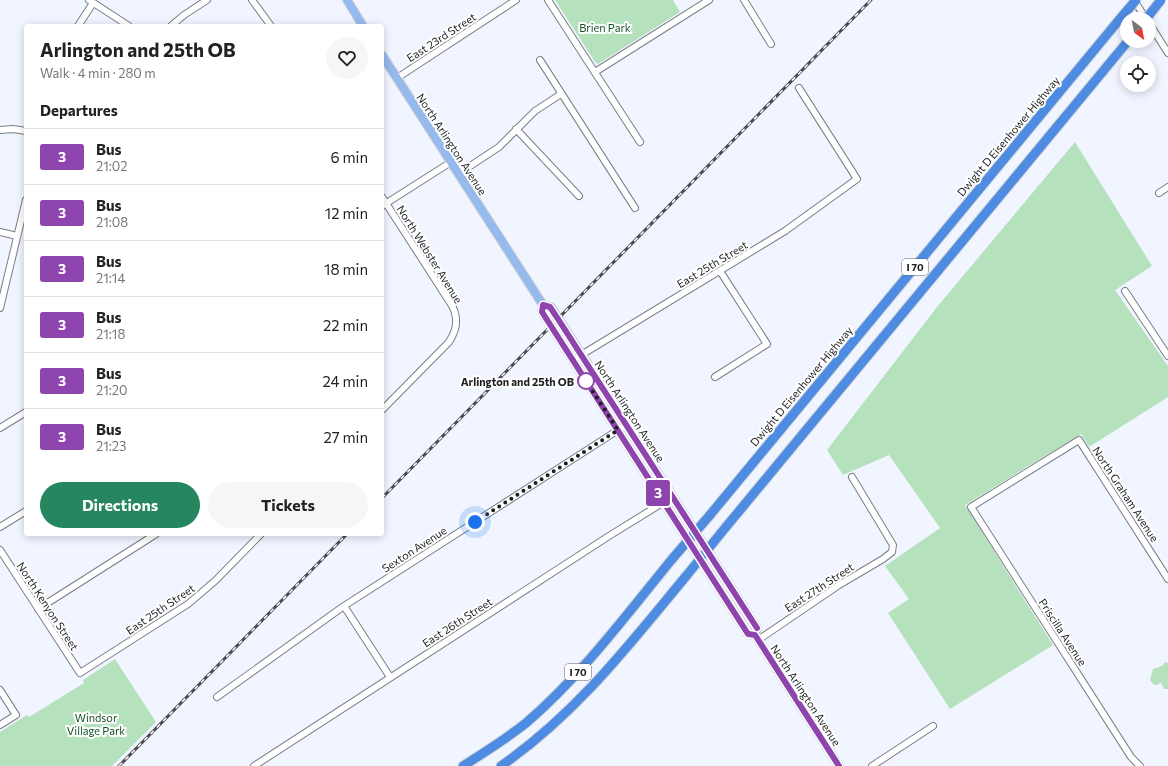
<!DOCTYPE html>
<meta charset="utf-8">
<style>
:root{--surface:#fff;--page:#f6f6f6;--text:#222;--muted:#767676;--line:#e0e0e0;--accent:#25865f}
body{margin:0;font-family:Commissioner,sans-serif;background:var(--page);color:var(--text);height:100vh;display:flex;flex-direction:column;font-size:15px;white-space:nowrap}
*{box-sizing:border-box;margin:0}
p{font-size:13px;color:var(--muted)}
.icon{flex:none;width:22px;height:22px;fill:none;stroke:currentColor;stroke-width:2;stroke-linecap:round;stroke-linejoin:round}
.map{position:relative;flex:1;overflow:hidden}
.details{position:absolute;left:24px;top:24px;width:360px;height:512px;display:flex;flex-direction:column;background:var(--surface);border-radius:4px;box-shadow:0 2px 10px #0003}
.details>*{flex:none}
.badge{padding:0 8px;border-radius:3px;font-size:14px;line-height:26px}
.needle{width:26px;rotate:148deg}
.buttons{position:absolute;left:1120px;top:12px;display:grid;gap:8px}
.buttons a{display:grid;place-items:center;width:36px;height:36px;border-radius:50%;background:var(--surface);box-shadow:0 2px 10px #0003;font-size:20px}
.you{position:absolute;width:20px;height:20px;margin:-10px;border:3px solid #fff;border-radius:50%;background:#1a73e8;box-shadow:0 0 0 6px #1a73e833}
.map>.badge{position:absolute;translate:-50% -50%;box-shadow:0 0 0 2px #fff}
h2{padding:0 16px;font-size:15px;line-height:36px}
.round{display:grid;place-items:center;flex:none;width:42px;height:42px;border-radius:21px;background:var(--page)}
.head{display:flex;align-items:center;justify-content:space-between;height:68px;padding:0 16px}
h1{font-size:19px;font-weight:700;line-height:30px}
.action{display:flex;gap:8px;margin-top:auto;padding:8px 16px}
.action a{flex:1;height:46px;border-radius:24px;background:var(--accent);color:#fff;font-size:16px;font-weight:700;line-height:46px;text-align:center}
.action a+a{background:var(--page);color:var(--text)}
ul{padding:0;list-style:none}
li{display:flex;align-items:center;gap:12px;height:56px;padding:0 16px;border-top:1px solid var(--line)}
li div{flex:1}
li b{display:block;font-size:15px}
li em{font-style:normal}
li .badge{min-width:44px;font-weight:700;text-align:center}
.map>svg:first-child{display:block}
</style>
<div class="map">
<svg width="1168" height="766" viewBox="0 0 1168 766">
<rect width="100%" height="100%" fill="#f1f5ff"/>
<path fill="#b5e2bd" d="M555,0H673L680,12L598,64L595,62Z
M1075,142L1152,266L1115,290L1168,366V397L1089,447L1081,434L965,505L1053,645L950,709L888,613L909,599L885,566L940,528L889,455L843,475L827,450L937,307Z
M115,659L156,722L112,766H0V732L27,715L29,717L84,683L83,680Z
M1165,662L1168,663V689H1164L1161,683L1156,685H1154L1150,680L1153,669L1162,666Z"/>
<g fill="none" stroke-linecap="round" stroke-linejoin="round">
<defs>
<path id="minor" d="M89,0L129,26
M252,0L271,26
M548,0L640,142
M744,0L771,44
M1134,0L1146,19
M1149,23L1168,53
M78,26L93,3
M171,26L184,15L207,0
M540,60L635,208
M595,72L709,0
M397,78L516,0
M516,129L579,196
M0,130L13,129L26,131
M458,174L499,147L535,111L561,94
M1159,193L1168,187
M382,197L451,304C459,317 457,330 449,342L382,410
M382,206L451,162
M0,232L17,236
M1125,291L1168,356
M0,308L26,200
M573,360L785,231L857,179L799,88
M715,377L767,344L720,271
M0,428L26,412
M0,527L26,511
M0,550L80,673L188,604L215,581L261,534
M344,606L390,677
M38,609L156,534
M758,640L839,585L883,559L892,552L893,545L852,477
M0,690L16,715L0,725
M217,697L344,606L626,425
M254,766L609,536L672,497
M872,766L933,726
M1140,766L1131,757L971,507L1079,440L1168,579"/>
<path id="major" d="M347,0L363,26
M382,55L543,305L551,307L578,349L757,628L755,635
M543,305L542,312L748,634L755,635L839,766"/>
<path id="highway" d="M710,515L1119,20
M721,533L1128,41
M463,766C485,752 506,739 526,723C582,675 627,614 673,558
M501,766C577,713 628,646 687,575"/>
</defs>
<use href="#minor" stroke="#7b7e87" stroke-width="8"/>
<use href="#major" stroke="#d2d2d3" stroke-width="10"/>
<use href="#highway" stroke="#d2d2d3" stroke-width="11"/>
<use href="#minor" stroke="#fff" stroke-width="6"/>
<use href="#major" stroke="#95baee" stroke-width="8"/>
<use href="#highway" stroke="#4e8ce3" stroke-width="9"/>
<defs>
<path id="rail" d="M382,498L871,0
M119,766L347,534"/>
</defs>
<use href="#rail" stroke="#4a4b50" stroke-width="3"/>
<use href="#rail" stroke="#fff" stroke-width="1.5" stroke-dasharray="4.5" stroke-linecap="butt"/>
<defs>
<path id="highway-bridge" d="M1146,19L1161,0
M1119,20L1136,0
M673,558L710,515
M687,575L721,533"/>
</defs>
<use href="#highway-bridge" stroke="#d2d2d3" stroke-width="11" stroke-linecap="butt"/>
<use href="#highway-bridge" stroke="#4e8ce3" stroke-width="9"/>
</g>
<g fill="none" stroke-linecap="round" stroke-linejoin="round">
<defs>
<path id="line" d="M757,628L558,319L550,307L543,305L542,312L748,634L755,635L839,766"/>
</defs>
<use href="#line" stroke="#fff" stroke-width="9"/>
<use href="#line" stroke="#8e44ad" stroke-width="6"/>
<path stroke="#1e1f22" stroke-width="4" stroke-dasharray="0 7.2" d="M475,522L618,430L586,381"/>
</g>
<circle fill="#fff" stroke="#8e44ad" stroke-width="2" cx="586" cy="381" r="8"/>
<g text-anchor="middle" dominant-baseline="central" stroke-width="4" stroke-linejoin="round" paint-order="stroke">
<g fill="#fff" stroke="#626264" stroke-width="1">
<rect x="902" y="259" width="26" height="16" rx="3"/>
<rect x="565" y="664" width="26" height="16" rx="3"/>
</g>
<g font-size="10" font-weight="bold" fill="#1e1f22">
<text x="915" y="267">I 70</text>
<text x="578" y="672">I 70</text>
</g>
<g font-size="11" fill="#185029" stroke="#fff">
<text x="605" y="27">Brien Park</text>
<text x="96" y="717">Windsor<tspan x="96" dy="13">Village Park</tspan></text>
</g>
<g font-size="11" fill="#1e1f22" stroke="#fff">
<text transform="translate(441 37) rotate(-33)">East 23rd Street</text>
<text transform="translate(1008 136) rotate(-50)">Dwight D Eisenhower Highway</text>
<text transform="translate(452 144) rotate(57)">North Arlington Avenue</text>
<text transform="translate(430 254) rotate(58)">North Webster Avenue</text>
<text transform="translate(712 264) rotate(-31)">East 25th Street</text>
<text transform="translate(801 386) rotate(-50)">Dwight D Eisenhower Highway</text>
<text transform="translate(630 411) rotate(57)">North Arlington Avenue</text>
<text transform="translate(1126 494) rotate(57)">North Graham Avenue</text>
<text transform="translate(414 549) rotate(-33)">Sexton Avenue</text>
<text transform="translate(819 587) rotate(-33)">East 27th Street</text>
<text transform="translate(48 606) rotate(57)">North Kenyon Street</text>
<text transform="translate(160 609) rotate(-34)">East 25th Street</text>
<text transform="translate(457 622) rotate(-33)">East 26th Street</text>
<text transform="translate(1063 632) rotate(57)">Priscilla Avenue</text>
<text transform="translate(806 695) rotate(57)">North Arlington Avenue</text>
</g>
<g font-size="11" font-weight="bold" fill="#1e1f22" stroke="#fff" text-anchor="end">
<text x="574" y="381">Arlington and 25th OB</text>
</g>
</g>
</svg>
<div class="buttons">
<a><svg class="needle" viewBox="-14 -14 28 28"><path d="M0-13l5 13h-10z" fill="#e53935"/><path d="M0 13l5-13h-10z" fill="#767676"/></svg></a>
<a><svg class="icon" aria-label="locate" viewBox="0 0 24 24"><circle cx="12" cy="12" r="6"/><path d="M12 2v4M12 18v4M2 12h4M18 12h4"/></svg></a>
</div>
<div class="you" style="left:475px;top:522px"></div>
<b class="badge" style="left:658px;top:493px;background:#8e44ad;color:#fff">3</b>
<section class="details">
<div class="head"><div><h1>Arlington and 25th OB</h1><p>Walk · 4 min · 280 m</p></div><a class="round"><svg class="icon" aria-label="heart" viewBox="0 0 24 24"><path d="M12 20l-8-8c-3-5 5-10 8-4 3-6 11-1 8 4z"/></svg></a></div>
<h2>Departures</h2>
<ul>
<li><span class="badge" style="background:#8e44ad;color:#fff">3</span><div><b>Bus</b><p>21:02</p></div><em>6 min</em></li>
<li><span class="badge" style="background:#8e44ad;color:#fff">3</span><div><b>Bus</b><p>21:08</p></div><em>12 min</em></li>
<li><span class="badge" style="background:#8e44ad;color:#fff">3</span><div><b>Bus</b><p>21:14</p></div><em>18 min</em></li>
<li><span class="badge" style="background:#8e44ad;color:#fff">3</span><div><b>Bus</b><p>21:18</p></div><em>22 min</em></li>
<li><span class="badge" style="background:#8e44ad;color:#fff">3</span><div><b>Bus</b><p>21:20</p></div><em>24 min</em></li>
<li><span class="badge" style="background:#8e44ad;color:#fff">3</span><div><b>Bus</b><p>21:23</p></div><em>27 min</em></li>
</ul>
<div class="action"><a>Directions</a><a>Tickets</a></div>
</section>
</div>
